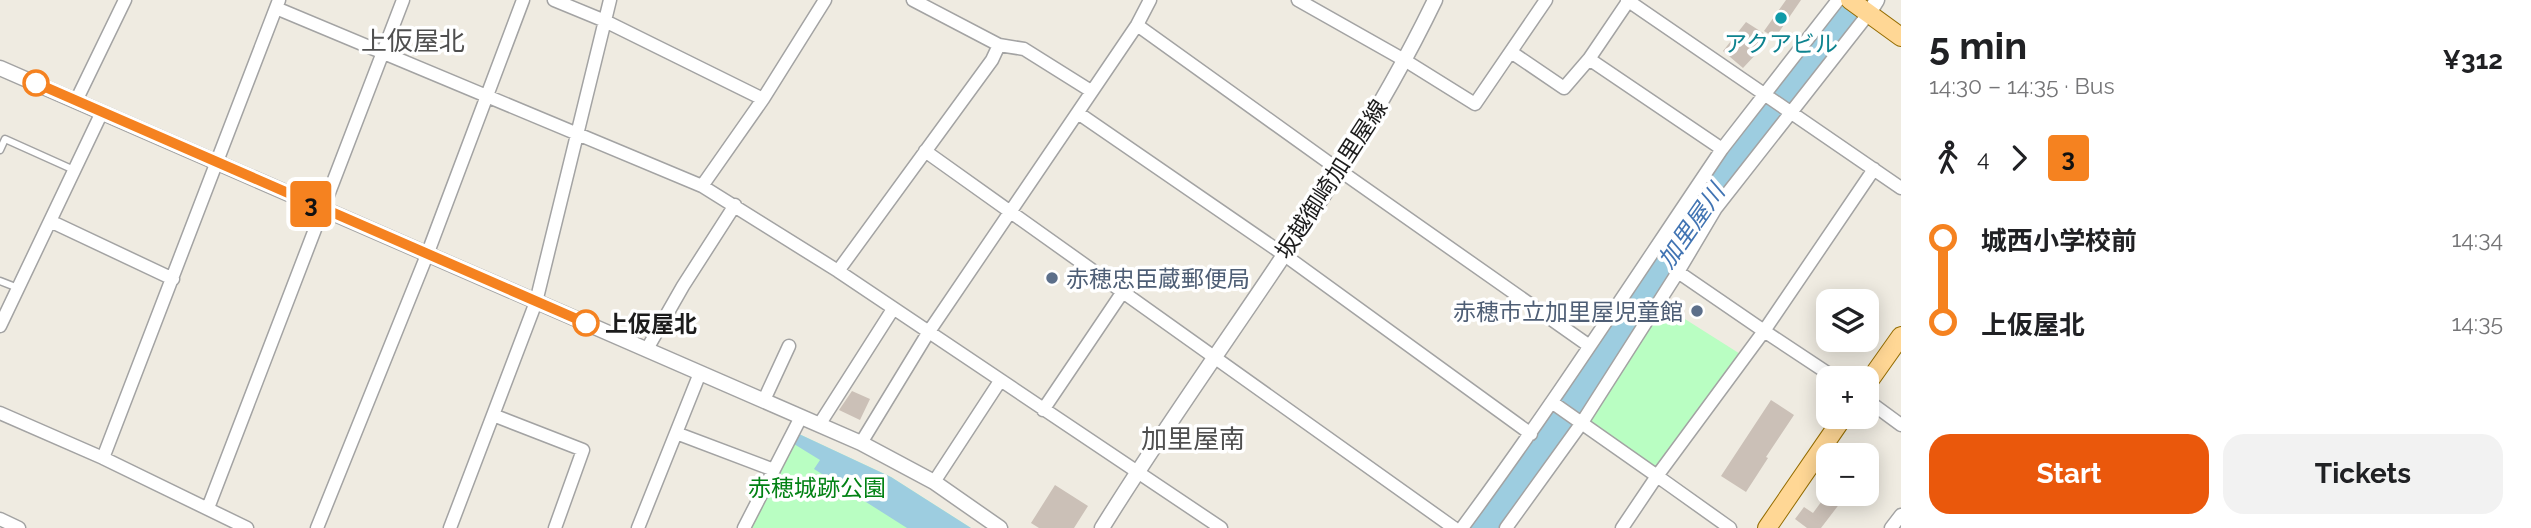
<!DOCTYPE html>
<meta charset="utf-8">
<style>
:root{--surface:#fff;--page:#f2f2f2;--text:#202124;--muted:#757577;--accent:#ea580c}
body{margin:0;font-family:Raleway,"Noto Sans JP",sans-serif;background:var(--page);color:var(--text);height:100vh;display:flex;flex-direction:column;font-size:26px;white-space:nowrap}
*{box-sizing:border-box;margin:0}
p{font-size:23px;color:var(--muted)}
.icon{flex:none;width:38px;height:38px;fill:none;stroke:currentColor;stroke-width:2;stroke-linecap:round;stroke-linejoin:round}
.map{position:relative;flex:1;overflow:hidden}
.sheet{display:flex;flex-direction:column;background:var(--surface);width:630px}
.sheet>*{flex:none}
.badge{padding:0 14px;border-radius:5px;font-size:24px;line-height:46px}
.buttons{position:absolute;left:1816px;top:289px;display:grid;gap:14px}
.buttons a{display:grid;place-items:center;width:63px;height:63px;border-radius:14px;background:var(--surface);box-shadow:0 4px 18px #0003;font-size:35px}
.map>.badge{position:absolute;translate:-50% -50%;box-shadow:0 0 0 4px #fff}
.legs{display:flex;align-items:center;gap:10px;height:77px;padding:0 28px;font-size:23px}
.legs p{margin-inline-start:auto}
.summary{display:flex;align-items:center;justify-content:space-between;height:119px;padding:0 28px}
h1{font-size:38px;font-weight:700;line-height:52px}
.cta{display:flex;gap:14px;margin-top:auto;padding:14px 28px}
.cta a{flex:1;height:80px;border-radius:21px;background:var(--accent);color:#fff;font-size:28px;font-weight:700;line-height:80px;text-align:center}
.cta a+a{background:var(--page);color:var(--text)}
ul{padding:0 28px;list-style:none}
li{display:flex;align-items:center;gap:24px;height:84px;font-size:26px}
li i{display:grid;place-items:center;width:10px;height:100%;margin:0 9px;background:currentColor}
li i::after{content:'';width:18px;height:18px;margin:-9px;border:5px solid;border-radius:50%;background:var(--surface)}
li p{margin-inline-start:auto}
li:first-child i{background:linear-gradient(#0000 50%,currentColor 0)}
li:last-child i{background:linear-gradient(currentColor 50%,#0000 0)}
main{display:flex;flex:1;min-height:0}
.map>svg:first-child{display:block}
</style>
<main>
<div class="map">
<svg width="1901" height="528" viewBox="0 0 1901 528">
<rect width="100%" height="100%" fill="#efebe1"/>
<path fill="#b9fec2" d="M1658,302L1745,357L1657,476L1581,424Z
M799,434L891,477L971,528H751Z"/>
<path fill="#9dcde0" d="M799,434L891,477L971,528H907L814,469L820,460L794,444Z"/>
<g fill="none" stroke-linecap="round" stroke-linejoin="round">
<path stroke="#9dcde0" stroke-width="26" d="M1483,528L1581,393L1692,220L1860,0"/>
</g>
<path fill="#cbc0b7" d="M1786,0H1801L1775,38L1764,31Z
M1746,22L1771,38L1743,68L1723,51Z
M852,391L870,399L860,420L839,410Z
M1771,400L1794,415L1766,457L1768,458L1746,492L1721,476Z
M1055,485L1088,506L1074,528H1039L1031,523Z
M1827,494H1847L1821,528H1807L1795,519L1804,507L1813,513Z"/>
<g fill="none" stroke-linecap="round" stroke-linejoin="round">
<defs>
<path id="service" d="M0,150L5,139L74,170
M0,281L18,288"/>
<path id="minor" d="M554,0L605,21L763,99
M913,0L999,45L1024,49L1091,91
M1298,0L1406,61L1475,104L1546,0
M1627,0L1901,188
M1629,0L1589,59L1722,149L1838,0
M276,8L702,186L838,271L1221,528
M1137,25L1339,170L1588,345
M1511,52L1564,88L1589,59
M76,101L125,0
M1078,113L1283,254L1531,434
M925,151L1454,528
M702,186L763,99L825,0
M50,221L173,279
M838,271L992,60L999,45
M1678,272L1764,331L1657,476L1730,528
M0,326L102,112
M647,349L683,286L735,205
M1835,378L1764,331L1874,169
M764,400L789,346
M1867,400L1901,425
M1553,403L1657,476L1622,528
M1043,410L1122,293
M0,413L103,458L247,528
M493,415L583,450L555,528
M819,425L893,309
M676,433L774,470
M861,443L928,333L1137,25L1150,0
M103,458L279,0
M934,482L1000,381
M208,508L403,0
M0,519L19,528
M317,528L427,255L523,0
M450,528L536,302L610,0
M638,528L700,373
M744,528L801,417
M1462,528C1553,405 1636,276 1722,149
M1506,528L1581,424L1678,272L1716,208L1869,13
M1891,528L1901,515"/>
<path id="tertiary" d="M1869,13L1877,0
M0,68L861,443L934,482L1000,528
M1102,528C1211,351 1345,187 1435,0"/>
<path id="primary" d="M1850,0L1901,37
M1867,384L1901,336
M1767,528L1844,416"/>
</defs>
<use href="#service" stroke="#a3a3a3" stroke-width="9"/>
<use href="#minor" stroke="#a3a3a3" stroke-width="15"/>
<use href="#tertiary" stroke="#a3a3a3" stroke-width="17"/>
<use href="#primary" stroke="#946c00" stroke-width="20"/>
<use href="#service" stroke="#fff" stroke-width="6"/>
<use href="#minor" stroke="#fff" stroke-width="12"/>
<use href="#tertiary" stroke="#fff" stroke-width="14"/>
<use href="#primary" stroke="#ffd795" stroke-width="18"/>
</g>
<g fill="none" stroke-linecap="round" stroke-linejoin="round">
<defs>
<path id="line-1" d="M36,83L586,323"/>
</defs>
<use href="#line-1" stroke="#fff" stroke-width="16"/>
<use href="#line-1" stroke="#f58220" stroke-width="10"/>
</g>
<circle fill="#0f9aa8" stroke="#fff" stroke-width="2.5" cx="1781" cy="18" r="7"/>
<g fill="#fff" stroke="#f58220" stroke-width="3.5">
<circle cx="36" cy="83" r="12"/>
<circle cx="586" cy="323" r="12"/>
</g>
<g fill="#5c6f8a" stroke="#fff" stroke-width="2.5">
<circle cx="1052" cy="278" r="7"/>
<circle cx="1697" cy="311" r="7"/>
</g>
<g text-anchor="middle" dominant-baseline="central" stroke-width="7" stroke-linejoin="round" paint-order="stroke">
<g font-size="23" fill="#0d838f" stroke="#fff">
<text x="1781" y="43">アクアビル</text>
</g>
<g font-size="23" fill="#1c1c1c" stroke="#fff">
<text transform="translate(1331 179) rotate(-57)">坂越御崎加里屋線</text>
</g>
<g font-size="23" fill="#4e5e75" stroke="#fff" text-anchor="start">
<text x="1066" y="278">赤穂忠臣蔵郵便局</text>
<text x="1683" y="311" text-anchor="end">赤穂市立加里屋児童館</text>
</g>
<g font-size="23" font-weight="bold" fill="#1c1c1c" stroke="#fff" text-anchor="start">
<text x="605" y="323">上仮屋北</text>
</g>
<g font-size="23" fill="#028214" stroke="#fff">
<text x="817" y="487">赤穂城跡公園</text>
</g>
<g font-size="24" font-style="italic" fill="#4174b3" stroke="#fff">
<text transform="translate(1691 226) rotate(-55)">加里屋川</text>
</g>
<g font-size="26" fill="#4f4f4f" stroke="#fff">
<text x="413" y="41">上仮屋北</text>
<text x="1193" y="439">加里屋南</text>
</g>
</g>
</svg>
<div class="buttons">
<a><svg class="icon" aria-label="layers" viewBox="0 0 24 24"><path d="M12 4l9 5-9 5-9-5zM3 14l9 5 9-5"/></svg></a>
<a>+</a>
<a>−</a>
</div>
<b class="badge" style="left:311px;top:204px;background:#f58220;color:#111">3</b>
</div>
<section class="sheet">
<div class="summary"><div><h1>5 min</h1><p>14:30 – 14:35 · Bus</p></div><b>¥312</b></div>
<div class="legs"><svg class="icon" aria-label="walk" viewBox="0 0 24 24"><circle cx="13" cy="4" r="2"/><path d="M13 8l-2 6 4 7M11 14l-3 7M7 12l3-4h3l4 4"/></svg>4<svg class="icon" aria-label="forward" viewBox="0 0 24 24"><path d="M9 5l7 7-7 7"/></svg><b class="badge" style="background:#f58220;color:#111">3</b></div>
<ul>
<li><i style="color:#f58220"></i><b>城西小学校前</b><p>14:34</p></li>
<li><i style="color:#f58220"></i><b>上仮屋北</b><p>14:35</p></li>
</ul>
<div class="cta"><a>Start</a><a>Tickets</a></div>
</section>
</main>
